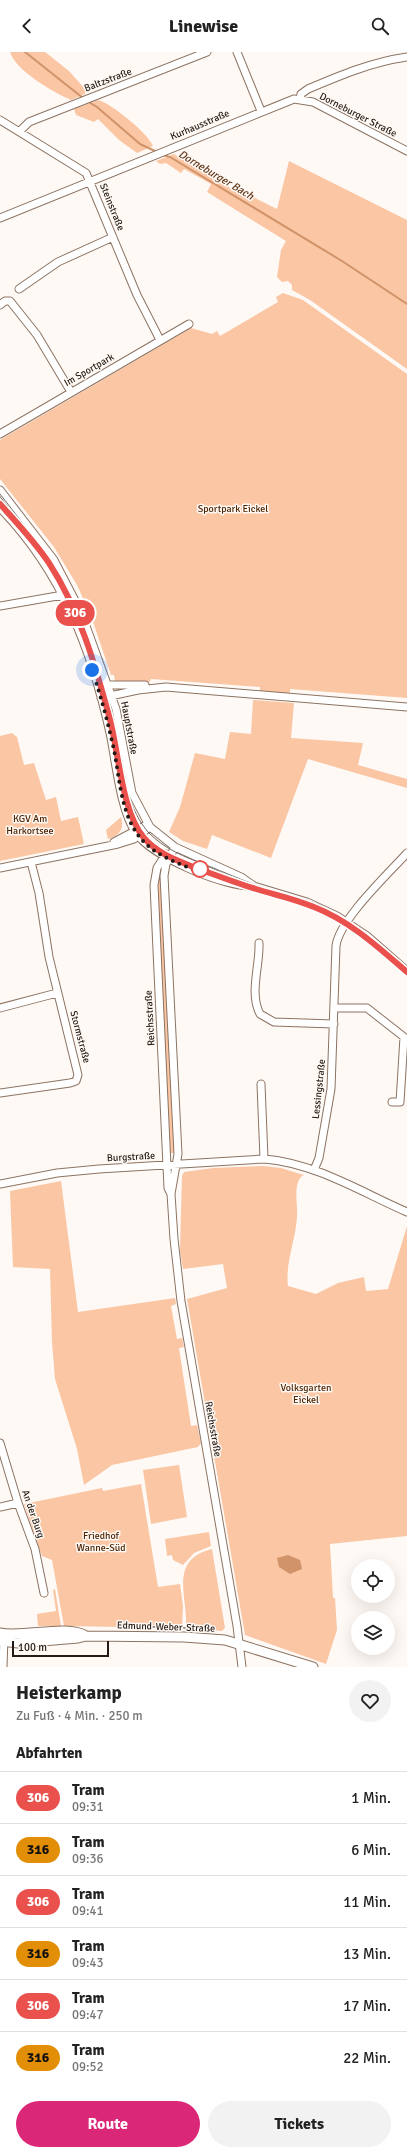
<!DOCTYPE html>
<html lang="de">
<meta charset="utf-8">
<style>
:root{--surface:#fff;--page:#f2f2f2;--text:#222;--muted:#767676;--line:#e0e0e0;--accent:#db2777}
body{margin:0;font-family:Signika,sans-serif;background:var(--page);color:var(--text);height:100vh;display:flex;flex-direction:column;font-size:15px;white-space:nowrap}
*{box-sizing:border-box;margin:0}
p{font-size:13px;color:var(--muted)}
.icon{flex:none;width:22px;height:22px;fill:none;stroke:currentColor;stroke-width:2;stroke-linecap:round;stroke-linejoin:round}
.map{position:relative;height:1615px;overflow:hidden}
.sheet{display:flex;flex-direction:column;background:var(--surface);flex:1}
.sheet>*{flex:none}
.badge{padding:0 8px;border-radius:13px;font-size:14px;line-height:26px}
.tools{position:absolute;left:351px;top:1507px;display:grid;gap:8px}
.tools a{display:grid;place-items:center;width:44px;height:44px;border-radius:50%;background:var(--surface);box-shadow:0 4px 16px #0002;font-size:20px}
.scale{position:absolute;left:12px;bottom:10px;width:97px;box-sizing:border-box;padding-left:4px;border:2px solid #241a13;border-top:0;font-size:11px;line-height:14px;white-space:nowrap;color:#241a13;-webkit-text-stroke:3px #fff9f5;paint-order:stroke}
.you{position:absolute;width:20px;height:20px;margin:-10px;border:3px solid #fff;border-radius:50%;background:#1a73e8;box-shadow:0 0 0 6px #1a73e833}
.map>.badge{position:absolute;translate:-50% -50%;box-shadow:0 0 0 2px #fff}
h2{padding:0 16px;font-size:15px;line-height:36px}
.round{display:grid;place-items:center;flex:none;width:42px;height:42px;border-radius:21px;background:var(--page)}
.headline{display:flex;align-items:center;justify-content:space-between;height:68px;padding:0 16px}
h1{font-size:19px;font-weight:700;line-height:30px}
.button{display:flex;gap:8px;margin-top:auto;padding:8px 16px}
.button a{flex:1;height:46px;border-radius:24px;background:var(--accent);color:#fff;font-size:16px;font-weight:700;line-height:46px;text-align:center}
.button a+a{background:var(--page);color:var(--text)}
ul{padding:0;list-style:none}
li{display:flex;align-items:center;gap:12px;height:52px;padding:0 16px;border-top:1px solid var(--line)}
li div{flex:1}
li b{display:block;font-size:15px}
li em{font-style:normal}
li .badge{min-width:44px;font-weight:700;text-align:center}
header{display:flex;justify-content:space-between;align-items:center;height:52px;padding:0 16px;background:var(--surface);font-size:18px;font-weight:700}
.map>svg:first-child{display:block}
</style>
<header><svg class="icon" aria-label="back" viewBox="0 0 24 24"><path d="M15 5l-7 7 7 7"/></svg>Linewise<svg class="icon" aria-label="search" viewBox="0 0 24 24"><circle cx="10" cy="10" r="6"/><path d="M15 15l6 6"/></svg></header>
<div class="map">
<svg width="407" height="1615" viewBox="0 0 407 1615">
<rect width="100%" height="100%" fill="#fff9f5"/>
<path fill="#fac6a4" d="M10,0H45L69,19L85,37V42L71,48C53,40 16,19 10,0Z
M98,48C112,52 148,81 153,94L137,101L119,88L98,67L94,70L76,63L74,57Z
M174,102L252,149L253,145L277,157L289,109L407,168V317L310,248L292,238V233L288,229L282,230L277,225L281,198L286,189L207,140L211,132L184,117L181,121L166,111L160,112L156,109Z
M283,241L303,248L407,322V646L290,637V642L260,640V635L151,627L149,631L115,630L114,623H111L91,564L77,533L54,495L0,427V388L191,276L212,282L217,279L220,284L278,250L276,245Z
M253,648L294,651L291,686L363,691L358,713L407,727V736L308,707L271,806L212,783L207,797L183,789L169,780L180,755L195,701L225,707L230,680L251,682Z
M12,681L17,685L24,713L34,711L46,748L56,745L61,769L78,765L84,792L0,809V684Z
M121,765C125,777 119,784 108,787L106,778Z
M160,817L162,821L176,1101H170L156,832Z
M263,1114L281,1116L304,1123C292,1128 298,1153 297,1164C296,1187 285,1211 288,1234L316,1242L338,1231L364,1225L366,1239L388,1237L407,1174V1484L330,1492L333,1546H335L337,1578L326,1612L245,1583L187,1247L227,1236L223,1212L183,1217L180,1199L182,1124L184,1120L213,1116Z
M61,1129L78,1260L175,1246L176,1252L171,1254L177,1287L182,1286L184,1295L179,1296L191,1374L197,1373L201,1391L198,1395L112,1413L84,1433L77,1397L55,1327L52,1290L50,1217L13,1215L10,1139Z
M179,1413L187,1465L151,1472L143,1418Z
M141,1432L158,1535L180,1532L183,1554L182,1576L64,1574L52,1508L42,1504L24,1452L102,1436L103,1439Z
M209,1480L211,1494L194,1501L183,1513L173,1508L172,1503L167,1504L165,1487Z
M212,1497L225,1576L222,1579L186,1576C188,1544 168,1508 212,1497Z
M55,1537L61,1574H38L37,1562L56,1559L53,1538Z"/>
<path fill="#d19369" d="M288,1503L300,1508L302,1517L290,1522L279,1515L277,1506Z"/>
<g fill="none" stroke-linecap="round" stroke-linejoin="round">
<path stroke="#d19369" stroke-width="2" d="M25,0L83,46
M87,49L97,55L140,92L157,100
M163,103L170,105L342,209L407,252"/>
<defs>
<path id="minor" d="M237,0L261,59
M300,47L301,42L308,37C341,23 372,10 407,5
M0,68L86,121L137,243L160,288
M20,79L29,70L207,0
M0,166L294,47L313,50L407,99
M19,237L58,210L113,185
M0,253L5,249H10L37,283L71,340
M0,382L189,272
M0,438L54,508L81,560L116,657L132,741L150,775L175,795L241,825L254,834L307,850L337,864L367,884L407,919
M0,456C62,520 91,596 110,681C116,709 120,758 136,781C152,805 226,836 254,834
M0,554L63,543
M105,633H145
M101,646L138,638L166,635L407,655
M114,790L148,772
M175,795L166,812L164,824L178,1102L171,1142L174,1187L181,1249L237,1574L242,1615
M166,802L157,816L154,833L168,1136L171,1142
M0,816L118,792L134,787L150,775
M259,891C260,914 249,941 260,962L274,970L334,972
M0,956L57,941
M334,956H367L404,985L400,1050H392
M261,1032L264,1107
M0,1041L70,1031L76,1029L78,1023L49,905L39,841L31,810
M314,1118L319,1106L331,1037L336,894C339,868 388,822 407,801
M0,1132L57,1121L99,1117L264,1107C315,1111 361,1140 407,1160
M0,1391L18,1451L35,1497L44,1541
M0,1455L18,1451
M3,1615L4,1585"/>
<path id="major" d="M0,1581C24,1586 67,1572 86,1584
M0,1589L18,1591L78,1586L86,1584L184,1585L225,1588L313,1615"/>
</defs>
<use href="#minor" stroke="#8c7362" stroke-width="9"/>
<use href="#major" stroke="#8c7362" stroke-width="11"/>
<use href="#minor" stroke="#fff" stroke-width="7"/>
<use href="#major" stroke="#fff" stroke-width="9"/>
<path stroke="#746c66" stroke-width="1" d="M0,442C36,488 70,532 89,588C98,616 107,644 114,672C123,708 123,751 148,780C164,797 185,805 206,813C224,820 241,828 259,834C280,841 301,845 320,853C353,868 380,893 407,917
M129,757C138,787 159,801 186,812"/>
</g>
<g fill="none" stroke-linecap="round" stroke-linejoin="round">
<defs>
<path id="line" d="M0,452C17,471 35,490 49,511C79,557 95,612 109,664C119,699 121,759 144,786C158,802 177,808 196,816C216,823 236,831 256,837C276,843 295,847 314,855C350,869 378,895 407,920"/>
</defs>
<use href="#line" stroke="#fff" stroke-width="9"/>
<use href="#line" stroke="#ea504c" stroke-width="6"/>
<path stroke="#241a13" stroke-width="4" stroke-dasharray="0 7.2" d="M92,618C101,644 108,671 114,698C120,728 121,767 144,790C159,805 178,811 197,819L200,817"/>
</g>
<circle fill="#fff" stroke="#ea504c" stroke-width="2" cx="200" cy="817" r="8"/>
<g text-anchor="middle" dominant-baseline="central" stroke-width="3" stroke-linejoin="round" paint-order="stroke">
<g font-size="10" fill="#241a13" stroke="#fff9f5">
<text transform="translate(108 28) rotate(-21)">Baltzstraße</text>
<text transform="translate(358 63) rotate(27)">Dorneburger Straße</text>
<text transform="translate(200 73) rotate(-23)">Kurhausstraße</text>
<text transform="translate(112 155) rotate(68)">Steinstraße</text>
<text transform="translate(89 318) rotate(-30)">Im Sportpark</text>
<text transform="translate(129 676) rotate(79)">Hauptstraße</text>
<text transform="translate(150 966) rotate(-93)">Reichsstraße</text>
<text transform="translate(80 985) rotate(75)">Stormstraße</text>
<text transform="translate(319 1037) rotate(-84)">Lessingstraße</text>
<text transform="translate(131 1105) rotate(-3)">Burgstraße</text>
<text transform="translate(213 1377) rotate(80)">Reichsstraße</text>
<text transform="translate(33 1462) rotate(71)">An der Burg</text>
<text transform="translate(166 1575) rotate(2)">Edmund-Weber-Straße</text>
</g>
<g font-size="10" fill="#4c2402" stroke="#fff9f5">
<text x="233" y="457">Sportpark Eickel</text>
<text x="30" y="767">KGV Am<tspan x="30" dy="12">Harkortsee</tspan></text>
<text x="306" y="1336">Volksgarten<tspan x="306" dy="12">Eickel</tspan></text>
<text x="101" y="1484">Friedhof<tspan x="101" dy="12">Wanne-Süd</tspan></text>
</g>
<g font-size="11" font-style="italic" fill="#633819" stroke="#fff9f5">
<text transform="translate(216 123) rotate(31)">Dorneburger Bach</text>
</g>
</g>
</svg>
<div class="tools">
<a><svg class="icon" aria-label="locate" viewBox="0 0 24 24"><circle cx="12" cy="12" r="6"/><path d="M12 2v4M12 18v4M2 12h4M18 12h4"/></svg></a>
<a><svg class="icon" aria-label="layers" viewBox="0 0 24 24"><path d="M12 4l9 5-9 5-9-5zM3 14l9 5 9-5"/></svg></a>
</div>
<div class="scale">100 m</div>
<div class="you" style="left:92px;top:618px"></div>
<b class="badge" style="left:75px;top:561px;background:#ea504c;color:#fff">306</b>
</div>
<section class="sheet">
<div class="headline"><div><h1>Heisterkamp</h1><p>Zu Fuß · 4 Min. · 250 m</p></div><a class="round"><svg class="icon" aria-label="heart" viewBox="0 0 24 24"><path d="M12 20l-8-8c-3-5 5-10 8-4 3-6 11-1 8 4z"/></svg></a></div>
<h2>Abfahrten</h2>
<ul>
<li><span class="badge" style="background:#ea504c;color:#fff">306</span><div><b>Tram</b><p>09:31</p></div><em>1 Min.</em></li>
<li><span class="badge" style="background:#e28e07;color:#111">316</span><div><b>Tram</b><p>09:36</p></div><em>6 Min.</em></li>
<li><span class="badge" style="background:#ea504c;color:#fff">306</span><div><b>Tram</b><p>09:41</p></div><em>11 Min.</em></li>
<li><span class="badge" style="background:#e28e07;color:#111">316</span><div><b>Tram</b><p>09:43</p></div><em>13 Min.</em></li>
<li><span class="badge" style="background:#ea504c;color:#fff">306</span><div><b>Tram</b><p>09:47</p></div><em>17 Min.</em></li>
<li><span class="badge" style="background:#e28e07;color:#111">316</span><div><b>Tram</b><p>09:52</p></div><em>22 Min.</em></li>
</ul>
<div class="button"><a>Route</a><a>Tickets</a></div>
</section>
